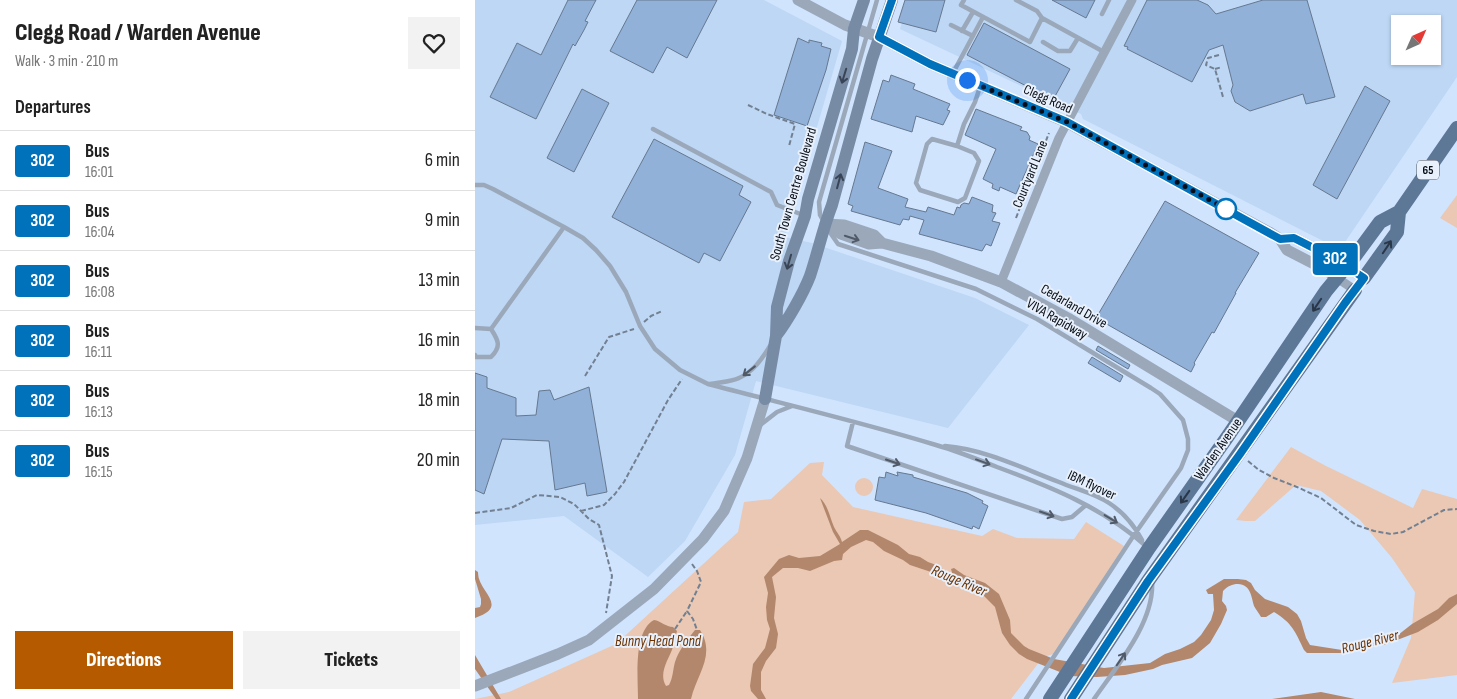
<!DOCTYPE html>
<meta charset="utf-8">
<style>
:root{--surface:#fff;--page:#f2f2f2;--text:#222;--muted:#767676;--line:#e0e0e0;--accent:#b65a00}
body{margin:0;font-family:"Sofia Sans Condensed",sans-serif;background:var(--page);color:var(--text);height:100vh;display:flex;flex-direction:column;font-size:19px;white-space:nowrap}
*{box-sizing:border-box;margin:0}
p{font-size:16px;color:var(--muted)}
.icon{flex:none;width:28px;height:28px;fill:none;stroke:currentColor;stroke-width:2;stroke-linecap:round;stroke-linejoin:round}
.map{position:relative;flex:1;overflow:hidden}
.panel{display:flex;flex-direction:column;background:var(--surface);width:475px}
.panel>*{flex:none}
.badge{padding:0 10px;border-radius:4px;font-size:18px;line-height:32px}
.needle{width:32px;rotate:45deg}
.buttons{position:absolute;left:916px;top:15px;display:grid;gap:10px}
.buttons a{display:grid;place-items:center;width:50px;height:50px;border-radius:0px;background:var(--surface);box-shadow:0 1px 4px #0004;font-size:25px}
.you{position:absolute;width:25px;height:25px;margin:-12px;border:4px solid #fff;border-radius:50%;background:#1a73e8;box-shadow:0 0 0 8px #1a73e833}
.map>.badge{position:absolute;translate:-50% -50%;box-shadow:0 0 0 2px #fff}
h2{padding:0 15px;font-size:19px;line-height:45px}
.round{display:grid;place-items:center;flex:none;width:52px;height:52px;border-radius:0px;background:var(--page)}
.summary{display:flex;align-items:center;justify-content:space-between;height:85px;padding:0 15px}
h1{font-size:24px;font-weight:800;line-height:38px}
.action{display:flex;gap:10px;margin-top:auto;padding:10px 15px}
.action a{flex:1;height:58px;border-radius:0px;background:var(--accent);color:#fff;font-size:20px;font-weight:800;line-height:58px;text-align:center}
.action a+a{background:var(--page);color:var(--text)}
ul{padding:0;list-style:none}
li{display:flex;align-items:center;gap:15px;height:60px;padding:0 15px;border-top:1px solid var(--line)}
li div{flex:1}
li b{display:block;font-size:19px}
li em{font-style:normal}
li .badge{min-width:55px;font-weight:700;text-align:center}
main{display:flex;flex:1;min-height:0}
.map>svg:first-child{display:block}
</style>
<main>
<section class="panel">
<div class="summary"><div><h1>Clegg Road / Warden Avenue</h1><p>Walk · 3 min · 210 m</p></div><a class="round"><svg class="icon" aria-label="heart" viewBox="0 0 24 24"><path d="M12 20l-8-8c-3-5 5-10 8-4 3-6 11-1 8 4z"/></svg></a></div>
<h2>Departures</h2>
<ul>
<li><span class="badge" style="background:#0072bc;color:#fff">302</span><div><b>Bus</b><p>16:01</p></div><em>6 min</em></li>
<li><span class="badge" style="background:#0072bc;color:#fff">302</span><div><b>Bus</b><p>16:04</p></div><em>9 min</em></li>
<li><span class="badge" style="background:#0072bc;color:#fff">302</span><div><b>Bus</b><p>16:08</p></div><em>13 min</em></li>
<li><span class="badge" style="background:#0072bc;color:#fff">302</span><div><b>Bus</b><p>16:11</p></div><em>16 min</em></li>
<li><span class="badge" style="background:#0072bc;color:#fff">302</span><div><b>Bus</b><p>16:13</p></div><em>18 min</em></li>
<li><span class="badge" style="background:#0072bc;color:#fff">302</span><div><b>Bus</b><p>16:15</p></div><em>20 min</em></li>
</ul>
<div class="action"><a>Directions</a><a>Tickets</a></div>
</section>
<div class="map">
<svg width="982" height="699" viewBox="0 0 982 699">
<rect width="100%" height="100%" fill="#d0e4fe"/>
<path fill="#bdd7f5" fill-rule="evenodd" d="M0,0H289L367,41L310,237L337,243L500,298L554,325L473,428L281,381L260,455L210,541L173,577L89,516L0,525Z
M434,0H982V77L868,245L858,246L608,119L606,114L425,29ZM925,24H958V56H925Z"/>
<path fill="#eac8b3" d="M982,195V228L965,218Z
M816,447L851,466L938,508L947,489L982,499V675L917,683L936,638L940,592L917,558L885,520L846,491L821,485L780,521H771L761,520Z
M349,462L347,475L378,507L507,536L518,529L542,538L599,539L611,522L649,546L582,653L568,657L536,699H0L34,692L141,644L263,532L269,502L296,499L335,463Z
M380 487a9 9 0 1 1 18 0a9 9 0 1 1-18 0Z"/>
<path fill="#b3876b" d="M345,498C353,505 355,518 359,527C362,533 365,535 367,542L385,530H393L423,545L434,554L445,557L453,562L464,566L472,572L475,577L478,576L476,569L479,568L489,575L510,583L524,594L535,620L536,633L549,646L554,649L579,659L629,668L675,663L690,654L705,649L719,642L726,635L736,620L739,610L738,594H733L731,590L749,579H763L771,580L776,583L780,590L790,599L813,607L822,614L826,621L831,638L835,645L867,650L889,643H898L905,637L910,635H923L937,624L963,609L974,598L982,594V604L963,620L943,632L909,645L886,647L872,653H832L829,650C820,631 817,623 799,612L791,617H786C784,613 781,610 779,606C776,596 776,585 763,584C757,584 753,586 748,591L747,601L751,606L752,610L746,624L735,643L717,658L687,665L678,669L650,675L622,677L595,676L552,659L544,654L535,645L527,633L520,607L504,591L486,584L474,581L462,574L435,565L428,560L409,551L398,542L391,540L376,547L368,554L367,560L359,561L335,571L323,568H308L297,577L301,597L299,618L303,634L301,648L291,661L286,672V690L291,699H283L276,691L275,686L278,664L290,648L295,629L292,620L291,607L293,593L289,577L304,559L314,555L324,558L345,556L365,544L358,532Z
M0,570L3,572C2,592 36,606 0,618V608L5,607L6,604V599L0,579Z
M179,620C186,621 191,627 198,627L202,631C200,637 200,642 198,647C194,659 183,673 191,686L194,685C198,678 198,669 200,662C204,650 212,640 220,630H225C241,655 222,674 216,699H163C163,678 158,631 179,620Z
M0,655L26,699H21L0,669Z
M846,692L880,699H797Z"/>
<path fill="#91b1d9" stroke="#66788f" d="M93,0H121L110,21L113,22L109,30L100,46L98,44L61,119L15,97L42,43L66,55Z
M162,0H242L212,58L192,47L178,73L135,51Z
M430,0H470L461,32L423,22Z
M577,0H620L611,18Z
M672,0H722L733,5L741,14L788,0H832L860,97L831,104L828,94L775,111L760,102L756,91L758,85L748,45L734,50L717,82L652,49L653,47L649,46Z
M509,23L595,69L578,100L492,55Z
M323,38L334,43V40L347,43L346,46L356,49L351,70L332,126L299,115Z
M416,75L440,84L438,89L475,104L472,110L475,111L468,125L441,116L437,132L396,119L408,80L414,82Z
M890,86L915,101L862,199L838,185Z
M107,89L134,103L99,172L72,158Z
M501,109L547,127L545,130L552,132L555,137L554,140L563,144L541,194L525,187L524,191L517,188L518,184L508,179L521,149L490,135Z
M179,139L268,186L264,195L276,202L245,261L229,253L224,263L137,217Z
M390,142L417,151L403,188L433,199L430,207L451,212L453,207L479,215L482,207L485,208L486,205L489,203L494,204L497,197L518,205L517,212L521,213L517,221L525,223L516,246L511,244L507,251L444,234L449,220L435,216L434,220L428,219L425,225L376,211L378,206L373,204Z
M690,201L784,253L760,293H761L739,333L737,332L719,363L720,364L716,372L621,318Z
M623,346L655,365L653,369L621,350Z
M617,357L648,376L645,382L613,363Z
M0,373L12,377V388L41,398V416L61,415L64,391L75,390L79,400L114,387L132,492L112,496L110,483L80,490L74,441L27,439L9,494L0,490Z
M411,472L423,476L422,472L438,475V477L492,493L508,501L507,503L513,506L504,529L498,526L497,529L451,513L400,500L404,477L410,478Z"/>
<g fill="none" stroke-linecap="round" stroke-linejoin="round">
<path stroke="#728092" stroke-width="2" stroke-dasharray="5 2.5" stroke-linecap="butt" d="M744,55L733,58L731,65L740,69L748,97
M740,69L747,67
M273,105L292,114L320,124L314,146
M541,218L574,133
M169,322L176,316L187,311
M110,376L134,337L159,329
M773,461L784,470L799,478L822,487L846,498L881,525L899,531L916,534L928,532L969,510L982,509
M106,511L129,505L140,494L149,482L193,400L207,379
M0,513L36,508L62,495L85,497L99,504L114,519L124,525L137,576L131,613
M217,564L222,571L226,582L212,611L218,619L222,630
M200,629L212,611"/>
<path stroke="#9aa8ba" stroke-width="4.5" d="M489,0L486,5L555,42L567,18
M541,0L562,11L567,18L629,52
M627,14L634,0
M476,25L498,36
M487,31L498,12
M568,42L583,51H595L603,38
M478,73L508,17
M178,129L296,192L302,205L328,215
M457,139L482,146L499,153L504,161L490,198L483,202L445,190L441,183L452,144Z
M482,146L489,124L500,102L505,87
M0,185H9L18,189L89,227L108,238L121,250L135,266L151,292L165,326L180,349L205,370L233,384C309,404 386,422 461,445C482,451 502,459 522,467C576,487 629,508 672,547
M349,222L345,215L344,202L402,0
M354,231L363,244L501,289L562,319L676,388L685,394L708,420L713,439V450L706,468L659,535L551,699
M0,328L16,329
M16,329L89,227
M0,355L1,357H16C27,346 23,340 16,329
M235,384C244,382 256,382 264,378C278,372 287,359 295,346
M378,422L372,446L587,519L597,517L611,505
M284,426L302,412L317,406
M470,446C509,449 547,468 584,482C600,489 619,493 634,503C648,512 659,525 667,540
M619,699C641,667 680,622 677,581"/>
<path stroke="#9aa8ba" stroke-width="9" d="M862,278L880,290
M526,282L584,138L657,0"/>
<path stroke="#9aa8ba" stroke-width="11" d="M323,0L370,25L404,37L455,64L591,122L794,232L805,239L812,250L851,270L862,278
M350,224L366,234L394,244L407,243L456,256L526,282L593,318L763,421
M351,224L369,225L399,235L407,243
M805,239L819,238L860,259L889,278
M0,686L83,654L114,640L179,589L228,539L249,511L272,458L290,399"/>
<path stroke="#778ba5" stroke-width="12" d="M301,336C313,320 328,294 335,276C343,252 348,228 357,205L397,59L417,0
M290,399L301,336L302,307L314,261L330,216L333,199L377,49L379,29L389,0"/>
<path stroke="#5d7796" stroke-width="14" d="M889,278L922,232L924,212L982,128
M575,699L674,548L753,436L851,291L880,256L905,222L924,212
M596,699L673,581L880,290"/>
</g>
<defs><path id="oneway-shaft" d="M-6 0H5M1.5-3L5.5 0L1.5 3" fill="none" stroke-width="1.6" stroke-linecap="round" stroke-linejoin="round" transform="scale(1.25)"/></defs>
<g stroke="#394556">
<use href="#oneway-shaft" transform="translate(369 76) rotate(107)"/>
<use href="#oneway-shaft" transform="translate(364 181) rotate(-75)"/>
<use href="#oneway-shaft" transform="translate(314 262) rotate(106)"/>
</g>
<g stroke="#505a68">
<use href="#oneway-shaft" transform="translate(377 238) rotate(18)"/>
<use href="#oneway-shaft" transform="translate(274 371) rotate(142)"/>
<use href="#oneway-shaft" transform="translate(418 462) rotate(19)"/>
<use href="#oneway-shaft" transform="translate(508 462) rotate(20)"/>
<use href="#oneway-shaft" transform="translate(572 514) rotate(19)"/>
<use href="#oneway-shaft" transform="translate(636 519) rotate(31)"/>
<use href="#oneway-shaft" transform="translate(646 659) rotate(-56)"/>
</g>
<g stroke="#293749">
<use href="#oneway-shaft" transform="translate(912 247) rotate(-56)"/>
<use href="#oneway-shaft" transform="translate(842 305) rotate(124)"/>
<use href="#oneway-shaft" transform="translate(710 497) rotate(125)"/>
</g>
<g fill="none" stroke-linecap="round" stroke-linejoin="round">
<defs>
<path id="line" d="M417,0L404,37L455,64L592,122L805,239L819,238L860,259L889,278L870,303L765,454L673,581L596,699"/>
</defs>
<use href="#line" stroke="#fff" stroke-width="11"/>
<use href="#line" stroke="#0072bc" stroke-width="8"/>
<path stroke="#060c15" stroke-width="5" stroke-dasharray="0 9" d="M492,80L592,122L755,211L751,209"/>
</g>
<circle fill="#fff" stroke="#0072bc" stroke-width="2.5" cx="751" cy="209" r="10"/>
<g text-anchor="middle" dominant-baseline="central" stroke-width="4" stroke-linejoin="round" paint-order="stroke">
<rect fill="#e8f0fb" stroke="#4a505a" stroke-width="1" x="942" y="160.5" width="22" height="19" rx="4"/>
<g font-size="12" font-weight="bold" fill="#060c15">
<text x="953" y="170">65</text>
</g>
<g font-size="14" fill="#060c15" stroke="#e8f0fb">
<text transform="translate(573 99) rotate(24)">Clegg Road</text>
<text transform="translate(555 174) rotate(-68)">Courtyard Lane</text>
<text transform="translate(318 194) rotate(-74)">South Town Centre Boulevard</text>
<text transform="translate(599 306) rotate(30)">Cedarland Drive</text>
<text transform="translate(582 319) rotate(30)">VIVA Rapidway</text>
<text transform="translate(743 449) rotate(-55)">Warden Avenue</text>
<text transform="translate(617 485) rotate(25)">IBM flyover</text>
</g>
<g font-size="15" font-style="italic" fill="#6a3100" stroke="#e8f0fb">
<text transform="translate(484 581) rotate(23)">Rouge River</text>
<text x="183" y="641">Bunny Head Pond</text>
<text transform="translate(895 642) rotate(-14)">Rouge River</text>
</g>
</g>
</svg>
<div class="buttons">
<a><svg class="needle" viewBox="-14 -14 28 28"><path d="M0-13l5 13h-10z" fill="#e53935"/><path d="M0 13l5-13h-10z" fill="#767676"/></svg></a>
</div>
<div class="you" style="left:492px;top:80px"></div>
<b class="badge" style="left:860px;top:259px;background:#0072bc;color:#fff">302</b>
</div>
</main>
